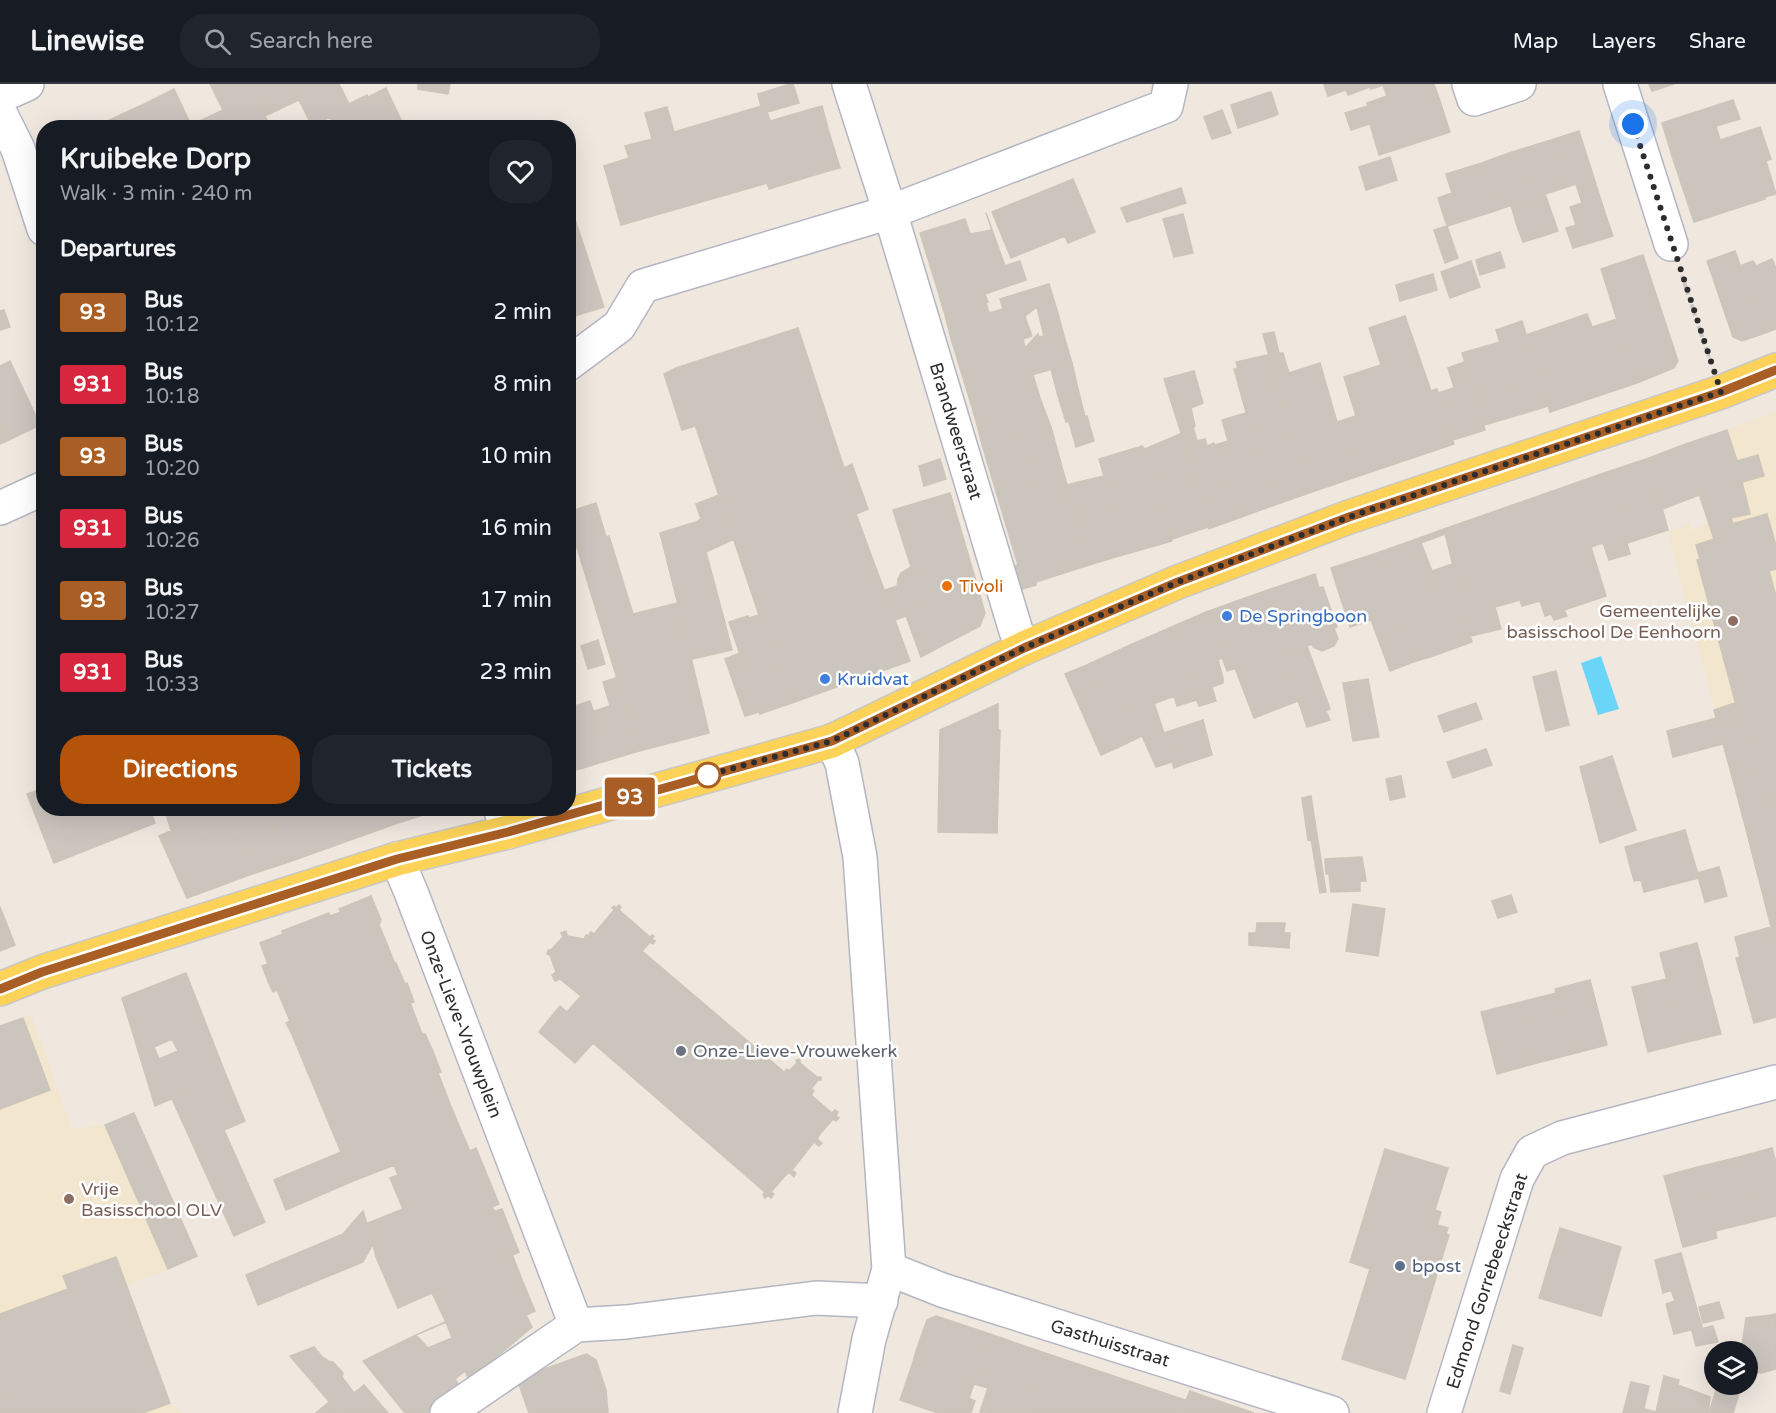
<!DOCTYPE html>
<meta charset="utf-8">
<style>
:root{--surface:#171b24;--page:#20242c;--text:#f1f3f6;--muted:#9ea1a6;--line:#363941;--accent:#b45309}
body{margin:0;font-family:"Varela Round",sans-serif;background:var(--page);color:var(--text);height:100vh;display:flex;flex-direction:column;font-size:22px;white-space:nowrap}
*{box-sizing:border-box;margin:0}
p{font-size:20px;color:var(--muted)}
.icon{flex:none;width:33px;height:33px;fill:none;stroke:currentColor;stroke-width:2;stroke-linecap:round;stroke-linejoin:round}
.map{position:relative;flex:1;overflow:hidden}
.sheet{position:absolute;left:36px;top:36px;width:540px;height:696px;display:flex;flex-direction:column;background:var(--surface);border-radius:24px;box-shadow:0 6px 24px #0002}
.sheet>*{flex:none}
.badge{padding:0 12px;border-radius:4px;font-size:21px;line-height:39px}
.fabs{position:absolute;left:1704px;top:1257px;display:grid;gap:12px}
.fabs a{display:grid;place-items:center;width:54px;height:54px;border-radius:50%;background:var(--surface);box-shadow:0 6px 24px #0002;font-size:30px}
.you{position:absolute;width:30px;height:30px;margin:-15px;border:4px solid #fff;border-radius:50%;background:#1a73e8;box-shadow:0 0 0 9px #1a73e833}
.map>.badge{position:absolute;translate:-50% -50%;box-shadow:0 0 0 3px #fff}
h2{padding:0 24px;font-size:22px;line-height:54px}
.round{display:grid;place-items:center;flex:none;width:63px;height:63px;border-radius:24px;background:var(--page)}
.summary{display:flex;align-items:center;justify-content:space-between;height:102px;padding:0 24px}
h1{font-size:28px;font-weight:700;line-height:45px}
.action{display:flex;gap:12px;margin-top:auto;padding:12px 24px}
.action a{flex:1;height:69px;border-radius:24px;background:var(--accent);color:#fff;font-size:24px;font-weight:700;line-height:69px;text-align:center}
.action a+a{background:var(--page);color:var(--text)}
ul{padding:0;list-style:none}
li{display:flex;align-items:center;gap:18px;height:72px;padding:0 24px}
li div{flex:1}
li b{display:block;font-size:22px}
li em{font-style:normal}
li .badge{min-width:66px;font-weight:700;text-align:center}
header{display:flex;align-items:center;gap:36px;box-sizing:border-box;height:84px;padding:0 30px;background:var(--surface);border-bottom:2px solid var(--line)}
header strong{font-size:28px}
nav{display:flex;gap:33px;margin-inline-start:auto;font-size:21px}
.search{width:420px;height:54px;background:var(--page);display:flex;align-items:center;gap:15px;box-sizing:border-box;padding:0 21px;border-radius:24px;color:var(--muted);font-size:22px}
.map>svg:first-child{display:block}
</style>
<header>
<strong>Linewise</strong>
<div class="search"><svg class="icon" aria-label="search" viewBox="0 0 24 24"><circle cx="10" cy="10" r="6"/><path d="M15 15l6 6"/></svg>Search here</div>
<nav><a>Map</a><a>Layers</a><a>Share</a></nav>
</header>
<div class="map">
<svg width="1776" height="1329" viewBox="0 0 1776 1329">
<rect width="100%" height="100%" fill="#f0e8df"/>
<path fill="#f2e6ce" d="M1776,328V862L1668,448L1689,439L1692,447L1708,439L1682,362Z
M31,930L72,1045L105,1041L168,1185L127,1202L170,1319L182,1329H0V944Z"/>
<path fill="#6bd5f8" d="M1601,572L1619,625L1598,631L1581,579Z"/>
<path fill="#cbc5be" stroke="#ccc5b8" stroke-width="1.5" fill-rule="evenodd" d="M210,0H249L267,36L251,44H211L206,34L223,26Z
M249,0H291L295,9L262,25Z
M291,0H339L349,20L367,11L379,44H348L346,38L335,44L330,33L312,42Z
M418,0H450L448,10L418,5Z
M790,0H793L799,19L767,28L765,21L761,22L758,10Z
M1324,0H1344L1346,6L1328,12Z
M1344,0H1366L1346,6Z
M1366,0H1434L1440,17L1351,46L1345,29L1368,22L1367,19L1387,12L1383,1L1371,5L1370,3L1348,11L1346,6Z
M1649,0H1674L1652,7Z
M386,4L401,36L384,44H379L368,13Z
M174,5L191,41L206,34L211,44H153L142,21Z
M1271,8L1278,30L1274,32L1267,9Z
M295,9L299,16L265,32L262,25Z
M1267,9L1274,32L1238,44L1231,21Z
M1733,16L1740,35L1716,42L1720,56L1672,72L1662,39Z
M1440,17L1450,48L1379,71L1370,40Z
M142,21L153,44H111L107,37Z
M765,21L770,37L822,22L829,48L817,52L828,87L769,105L767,99L621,141L604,82L629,74L625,62L652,55L645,29L667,23L674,48Z
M1222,26L1231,49L1212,55L1204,33Z
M1760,43L1771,75L1683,105L1672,72Z
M1579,47L1606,132L1576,141L1570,123L1582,119L1576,100L1564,104L1548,57Z
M829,48L840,84L828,87L817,52Z
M1548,57L1564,104L1545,110L1558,147L1540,153L1512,68Z
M1512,68L1540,153L1523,158L1516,139L1526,136L1520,118L1495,127L1479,80Z
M1390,73L1397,96L1366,106L1359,83Z
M1766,77L1776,110L1765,113V115L1694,138L1683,105Z
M1479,80L1495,127L1447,142L1438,114L1452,109L1446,90Z
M1073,95L1095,148L1068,159L1065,152L1011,174L992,128Z
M1181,104L1186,119L1127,138L1121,124Z
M568,114L604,223L568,234Z
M1520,118L1526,136L1516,139L1511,121Z
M986,129L1005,182L937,204L920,149L965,135L970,150L992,146Z
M1183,130L1193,169L1174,173L1163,135Z
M1606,132L1613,152L1573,164L1566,144Z
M1447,142L1458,174L1445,179L1434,146Z
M1735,167L1765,249L1742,257L1733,253L1707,177Z
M1500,168L1505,183L1480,191L1476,176Z
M1643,171L1678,277L1674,284L1637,299L1601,185Z
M1772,175L1776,184V245L1765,249L1740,182L1753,177L1756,182Z
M1020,177L1026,196L985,210L988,218L986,219L945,231L937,204Z
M1471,177L1480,203L1450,214L1441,188Z
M1433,190L1437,206L1400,217L1396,201Z
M1049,200L1057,226L1039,231L1037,223L1025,232L1026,236L952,258L945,231L986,219L989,229L1003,225L1000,215Z
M4,226L10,243L0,246V227Z
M1057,226L1064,252L1025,264L1038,250L1039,253L1044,252L1039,231Z
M1587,230L1592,243L1617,235L1637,299L1550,328L1526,251Z
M1405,232L1431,307L1437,305L1454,360L1353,394L1337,338L1356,332L1344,293L1381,281L1369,244Z
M1026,236L1032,252L1023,255L1025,264L960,284L952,258Z
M1522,237L1548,322L1522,330L1496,246Z
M798,244L844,384L852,380L868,425L856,430L880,495L761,537L676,284Z
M1274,248L1279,269H1283L1289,289L1320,279L1353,394L1306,410L1263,250Z
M1064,252L1072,279L1051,285V284L1048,285L1049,286L968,310L960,284Z
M1500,258L1522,330L1484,341L1462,269Z
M1268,271L1306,410L1272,422L1234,285H1238L1236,278Z
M10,277L40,341L9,356L0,337V282Z
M1464,278L1485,346L1453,356L1438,309L1454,304L1448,284Z
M1072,279L1078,305L1058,312L1051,285Z
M676,284L695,342L682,346L664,290Z
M1194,287L1203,319L1191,324L1195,342L1193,343L1197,357L1205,355L1207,362L1214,359L1236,435L1211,444L1164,295Z
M1033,291L1041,317L976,337L968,310Z
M1078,305L1085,333L1066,338L1058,312Z
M1041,317L1051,343L983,364L976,337Z
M1246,329L1272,422L1236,435L1215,361L1228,357L1222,336Z
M1087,332L1094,357L1076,363L1069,338Z
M0,337L9,356L0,360Z
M1051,343L1089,481L1061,490L1018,353Z
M1727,346L1737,377L1758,371L1764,392L1742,398L1750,430L1731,434L1733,440L1711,446L1683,361Z
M1180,350L1211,444L1209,445L1208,443L1172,455L1145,365Z
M1018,353L1061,490L1036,498V501L1022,505L1015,482L1018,481L983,364Z
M1683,361L1699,411L1663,425L1649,374Z
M1142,362L1145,365L1172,457L1126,470L1099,375Z
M1649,374L1668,446L1627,459L1607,388Z
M940,375L946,395L924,402L919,382Z
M1607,388L1630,470L1609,476L1603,459L1591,463L1606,512L1564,526L1567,532L1554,536L1551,530L1545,532L1540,517L1522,522L1520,516L1495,523L1501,545L1470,552L1444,445Z
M1104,392L1126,470L1089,481L1066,401Z
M950,409L966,463L911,483L893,426Z
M719,411L734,455L706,468L696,438L701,435L696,420Z
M596,419L606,453L609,452L633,530L678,519L685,548L608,565L568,434V428Z
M1767,430L1776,462V485L1769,487L1776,512V719L1763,721L1697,476L1700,475L1696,461L1714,455L1711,446Z
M696,438L706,468L725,539L685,548L660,449Z
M1444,445L1445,450L1421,459L1432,487L1424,490L1411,457Z
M1411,457L1430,507L1413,513L1433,572L1413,578L1374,470Z
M966,463L985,529L980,542L949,558L922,520L911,483Z
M1374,470L1413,578L1390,587L1371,536L1350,543L1331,484Z
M1452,480L1472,558L1433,572L1413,513L1430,507L1424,490Z
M911,483L922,520L905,529L906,532L895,536L885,506L897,502L898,495L901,489Z
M1315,490L1319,504L1323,503L1337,543L1334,544L1338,555L1334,562L1322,567L1313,563L1312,560L1307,562L1330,625L1326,627L1330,636L1307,643L1262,508Z
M880,495L910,577L789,620L761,537Z
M1262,508L1298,617L1254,634L1235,584L1227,587L1206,528Z
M922,520L949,558L921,573L905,529Z
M1206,528L1222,574L1218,576L1223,594V599L1212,603L1216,617L1199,622L1167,545Z
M759,531L789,620L760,630L729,538L748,532L749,534Z
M725,539L732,566L692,575L685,548Z
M1167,545L1196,616L1177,622L1174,612L1156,619L1130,561Z
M685,548L709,649L639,667L608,565Z
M598,556L605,580L588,585L581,562Z
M1130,561L1156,619H1154L1164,649L1170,647L1184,680L1174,684L1172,678L1156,683L1106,572Z
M740,569L759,628L745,632L725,575Z
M1106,572L1142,652L1119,663L1082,583Z
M1082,583L1119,663L1101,671L1065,590Z
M1556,587L1569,641L1546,647L1533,593Z
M616,594L639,667L609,676L594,627L610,622L603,598Z
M1368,595L1379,653L1353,657L1343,599Z
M590,617L609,676L583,684L568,636V624Z
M1476,619L1482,635L1444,648L1438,632Z
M1735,619L1763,721L1741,726L1714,626Z
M998,620V646H1000L997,749L938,748L940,646Z
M1717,634L1723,660L1673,673L1667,647Z
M568,636L583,684L568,688Z
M1203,636L1212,671L1184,680L1170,647Z
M1486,665L1492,681L1453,694L1447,678Z
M1612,672L1636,746L1600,759L1580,683Z
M1401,692L1405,713L1390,716L1386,695Z
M44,704V724H149L155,739L54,779L27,710Z
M1311,712L1326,808L1320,809L1311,755L1308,756L1302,714Z
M1776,719V862L1741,726Z
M164,724H225L249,791L220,802L197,736L171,746Z
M249,724H266L286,779L249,791L228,733Z
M266,724H390L395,740L286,779Z
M390,724H445L395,740Z
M197,736L220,802L187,814L159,752Z
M1685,746L1699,794L1644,808L1641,796L1634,797L1625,763Z
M1362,773L1366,797H1360V807L1331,808L1329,790H1326L1325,775Z
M1719,783L1727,812L1705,818L1697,789Z
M1511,811L1517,828L1498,834L1492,817Z
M371,812L381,836L379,841L385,855L270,902L262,882L268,880L260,859L283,850L282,847L329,829L330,832L341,828L339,825Z
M1353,820L1385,825L1378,872L1346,867Z
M619,821L621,823L619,826L650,853L652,851L654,852L652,855L655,857L653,860L650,858L642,867L784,988L787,985L789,987L797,979L796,976L800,975V979L817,993H821V996H818L811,1005L814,1007L811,1011L832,1029L835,1026L838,1028L836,1032L839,1034L836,1037L833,1035L820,1050L817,1055L822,1059L819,1062L814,1058L792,1086L796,1089L794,1093L789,1088L784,1093L771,1108L774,1110L771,1114L768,1111L765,1114L763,1111L765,1108L593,959L575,979L539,948L560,922L567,928L581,912L560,895L555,897L552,891L556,888L550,871L547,870L548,866H551L563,853L561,849L566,847L567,852L584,855L586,851L591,853L589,850L591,848L594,850L614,826L612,824L614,822L616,824Z
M0,823L15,861L0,867Z
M1257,839H1285L1284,849H1290L1289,864L1249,861V849H1256Z
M1771,843L1776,862V933L1754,939L1736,874L1740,873L1735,853Z
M385,855L395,880L396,879L405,900L407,899L414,918L410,919L403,900L290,946L286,939L290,937L277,906L273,908L270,902Z
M1697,859L1721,950L1683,959L1660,869Z
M186,889L226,991L155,1022L122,914ZM172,955L178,967L159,975L154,963Z
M1667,895L1683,959L1648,968L1632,903Z
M1590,896L1607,961L1572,970L1555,905Z
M403,900L422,950H425L432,965L441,988L438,989L452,1025L341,1068L290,946Z
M1556,909L1572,970L1533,980L1517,919Z
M1517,919L1533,980L1497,990L1481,928Z
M23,934L50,1006L0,1025V942Z
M226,991L245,1037L224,1046L265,1138L234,1152L172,1015Z
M452,1025L469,1065L445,1074L441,1063L353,1097L341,1068Z
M134,1029L197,1172L168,1185L105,1041Z
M441,1063L445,1074L469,1065L470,1067L476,1064L499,1120L492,1123L493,1125L376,1173L368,1139L403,1125L390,1094L398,1091L394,1081Z
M1772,1064L1776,1078V1132L1752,1138L1735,1074Z
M1385,1065L1448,1084L1429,1145L1449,1151L1405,1295L1342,1275L1370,1185L1350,1178Z
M341,1068L353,1097L286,1126L274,1096Z
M1735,1074L1752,1138L1715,1147L1698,1083Z
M1698,1083L1717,1154L1683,1163L1664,1092Z
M493,1125L495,1127L490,1129L508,1173L512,1171L513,1173L398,1224L376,1173Z
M502,1125L519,1168L508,1173L490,1129Z
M1435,1126L1441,1128L1437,1141L1448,1144L1446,1150L1429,1145Z
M363,1127L373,1160L363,1178L258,1221L246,1191L343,1150Z
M1560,1144L1621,1163L1611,1198L1549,1180Z
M1681,1169L1702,1243L1674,1250L1666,1220L1675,1217L1671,1206L1663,1209L1655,1176Z
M116,1173L170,1319L143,1329H91L82,1304L24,1326L17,1307L0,1313V1230L68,1205L63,1192Z
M513,1173L525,1203L446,1238L432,1209Z
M1549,1180L1611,1198L1601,1232L1539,1214Z
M525,1203L535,1227L526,1231L532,1243L469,1296L465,1287L455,1295L460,1303L429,1329H405L363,1277L416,1251Z
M1719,1218L1724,1234L1703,1239L1699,1223Z
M1776,1230V1285L1761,1289L1771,1231Z
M1771,1231L1761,1289L1748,1286V1268H1741L1746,1234Z
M936,1232L990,1250L978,1287L916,1267L927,1236Z
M446,1238L452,1254L428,1264L416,1251Z
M1713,1242L1718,1258L1696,1262L1692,1247Z
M990,1250L1045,1269L1025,1329L980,1328L988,1304L974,1300Z
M1513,1261L1523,1264L1510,1310L1500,1307Z
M314,1263L324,1275L325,1274L328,1277L333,1278L343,1289L342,1293L354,1309L364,1301L388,1329H339L290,1272Z
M916,1267L978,1287L974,1300L913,1278Z
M1045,1269L1185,1316L1180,1329H1025Z
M586,1270L596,1276L606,1306L608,1329H529L517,1295Z
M913,1278L974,1300L969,1314L975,1317L971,1329H938L900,1316Z
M1664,1292L1679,1296L1670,1329H1643L1644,1325L1656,1328Z
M1631,1298L1649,1302L1643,1329H1623Z
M1678,1301L1710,1313L1708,1329H1670Z
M1717,1303L1739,1310L1733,1329H1709Z
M82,1304L91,1329H0V1313L17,1307L24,1326Z
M1190,1307L1198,1310L1254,1329H1180Z
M329,1318L339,1329H316Z"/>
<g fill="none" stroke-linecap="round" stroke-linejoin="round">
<defs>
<path id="minor" d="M849,0L890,128L1016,547L1024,564
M1469,0L1474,15L1519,0
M1620,0L1671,160
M0,12L27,0
M0,29L18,65L44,145
M568,280L619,242L643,202L890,128L1166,22L1171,0
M0,424L44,404
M832,657L842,679L860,773L889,1185L869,1255L855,1329
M500,724L508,748
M397,775L411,808L576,1241
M889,1185L942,1206L1332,1329
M576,1241L626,1238L816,1214L881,1217
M447,1329L576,1241
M1444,1329L1517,1095L1532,1068L1562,1054L1776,998"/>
<path id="major" d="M0,905L42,888L397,775L508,748L832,657L1024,564L1178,498L1349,433L1721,308L1776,286"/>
</defs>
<use href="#minor" stroke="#b3b6c2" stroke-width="36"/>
<use href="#major" stroke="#c8c8c8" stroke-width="36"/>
<path stroke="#c8c8c8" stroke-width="4" stroke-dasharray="4.5 3" stroke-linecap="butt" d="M1682,192L1709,273"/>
<use href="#minor" stroke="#fff" stroke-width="33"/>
<use href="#major" stroke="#fcd358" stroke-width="33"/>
</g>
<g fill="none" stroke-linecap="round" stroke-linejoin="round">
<defs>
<path id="line" d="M0,905L42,888L397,775L508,748L832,657L1024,564L1178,498L1349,433L1721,308L1776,286"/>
</defs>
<use href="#line" stroke="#fff" stroke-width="14"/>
<use href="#line" stroke="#a85e24" stroke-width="9"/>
<path stroke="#2d2d2d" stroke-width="6" stroke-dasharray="0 10.8" d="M708,691L705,692L832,657L1024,564L1178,498L1349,433L1721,308L1633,40"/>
</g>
<circle fill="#e8710a" stroke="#fff" stroke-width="2" cx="947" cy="502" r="6"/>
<g fill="#3f7fe0" stroke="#fff" stroke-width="2">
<circle cx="1227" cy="532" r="6"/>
<circle cx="825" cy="595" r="6"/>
</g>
<g fill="#8d6e63" stroke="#fff" stroke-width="2">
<circle cx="1733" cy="537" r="6"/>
<circle cx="69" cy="1115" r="6"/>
</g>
<circle fill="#fff" stroke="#a85e24" stroke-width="3" cx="708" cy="691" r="12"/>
<circle fill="#6b7280" stroke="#fff" stroke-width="2" cx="681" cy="967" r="6"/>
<circle fill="#5c6f8a" stroke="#fff" stroke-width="2" cx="1400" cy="1182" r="6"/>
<g text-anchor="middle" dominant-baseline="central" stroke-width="5" stroke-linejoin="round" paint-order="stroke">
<g font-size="18" fill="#2d2d2d" stroke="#fff">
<text transform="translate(956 347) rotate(73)">Brandweerstraat</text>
<text transform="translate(461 940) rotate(69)">Onze-Lieve-Vrouwplein</text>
<text transform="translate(1487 1197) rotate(-72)">Edmond Gorrebeeckstraat</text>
<text transform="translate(1110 1259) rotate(17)">Gasthuisstraat</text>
</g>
<g font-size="18" fill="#c56008" stroke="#fff" text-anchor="start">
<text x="959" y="502">Tivoli</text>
</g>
<g font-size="18" fill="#785e54" stroke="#fff" text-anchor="end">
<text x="1721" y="527">Gemeentelijke<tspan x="1721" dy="21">basisschool De Eenhoorn</tspan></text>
<text x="81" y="1105" text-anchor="start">Vrije<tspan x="81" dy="21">Basisschool OLV</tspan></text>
</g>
<g font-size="18" fill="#366cbe" stroke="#fff" text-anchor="start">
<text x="1239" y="532">De Springboon</text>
<text x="837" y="595">Kruidvat</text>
</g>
<g font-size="18" fill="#5b616d" stroke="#fff" text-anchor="start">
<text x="693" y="967">Onze-Lieve-Vrouwekerk</text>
</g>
<g font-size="18" fill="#4e5e75" stroke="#fff" text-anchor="start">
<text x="1412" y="1182">bpost</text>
</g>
</g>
</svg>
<div class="fabs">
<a><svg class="icon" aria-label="layers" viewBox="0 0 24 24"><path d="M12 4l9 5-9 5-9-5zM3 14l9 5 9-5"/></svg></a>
</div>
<div class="you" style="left:1633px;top:40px"></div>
<b class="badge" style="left:630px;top:713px;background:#a85e24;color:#fff">93</b>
<section class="sheet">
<div class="summary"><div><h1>Kruibeke Dorp</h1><p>Walk · 3 min · 240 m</p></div><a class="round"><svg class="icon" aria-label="heart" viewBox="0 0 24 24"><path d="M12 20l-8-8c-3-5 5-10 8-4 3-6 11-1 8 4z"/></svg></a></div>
<h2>Departures</h2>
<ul>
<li><span class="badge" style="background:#a85e24;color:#fff">93</span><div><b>Bus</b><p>10:12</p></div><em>2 min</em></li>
<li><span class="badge" style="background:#d7263d;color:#fff">931</span><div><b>Bus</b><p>10:18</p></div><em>8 min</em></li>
<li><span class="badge" style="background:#a85e24;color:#fff">93</span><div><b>Bus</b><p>10:20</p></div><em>10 min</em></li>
<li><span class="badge" style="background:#d7263d;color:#fff">931</span><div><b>Bus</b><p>10:26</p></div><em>16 min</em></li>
<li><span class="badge" style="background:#a85e24;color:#fff">93</span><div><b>Bus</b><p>10:27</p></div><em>17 min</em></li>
<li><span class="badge" style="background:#d7263d;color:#fff">931</span><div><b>Bus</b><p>10:33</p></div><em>23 min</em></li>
</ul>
<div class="action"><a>Directions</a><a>Tickets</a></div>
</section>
</div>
